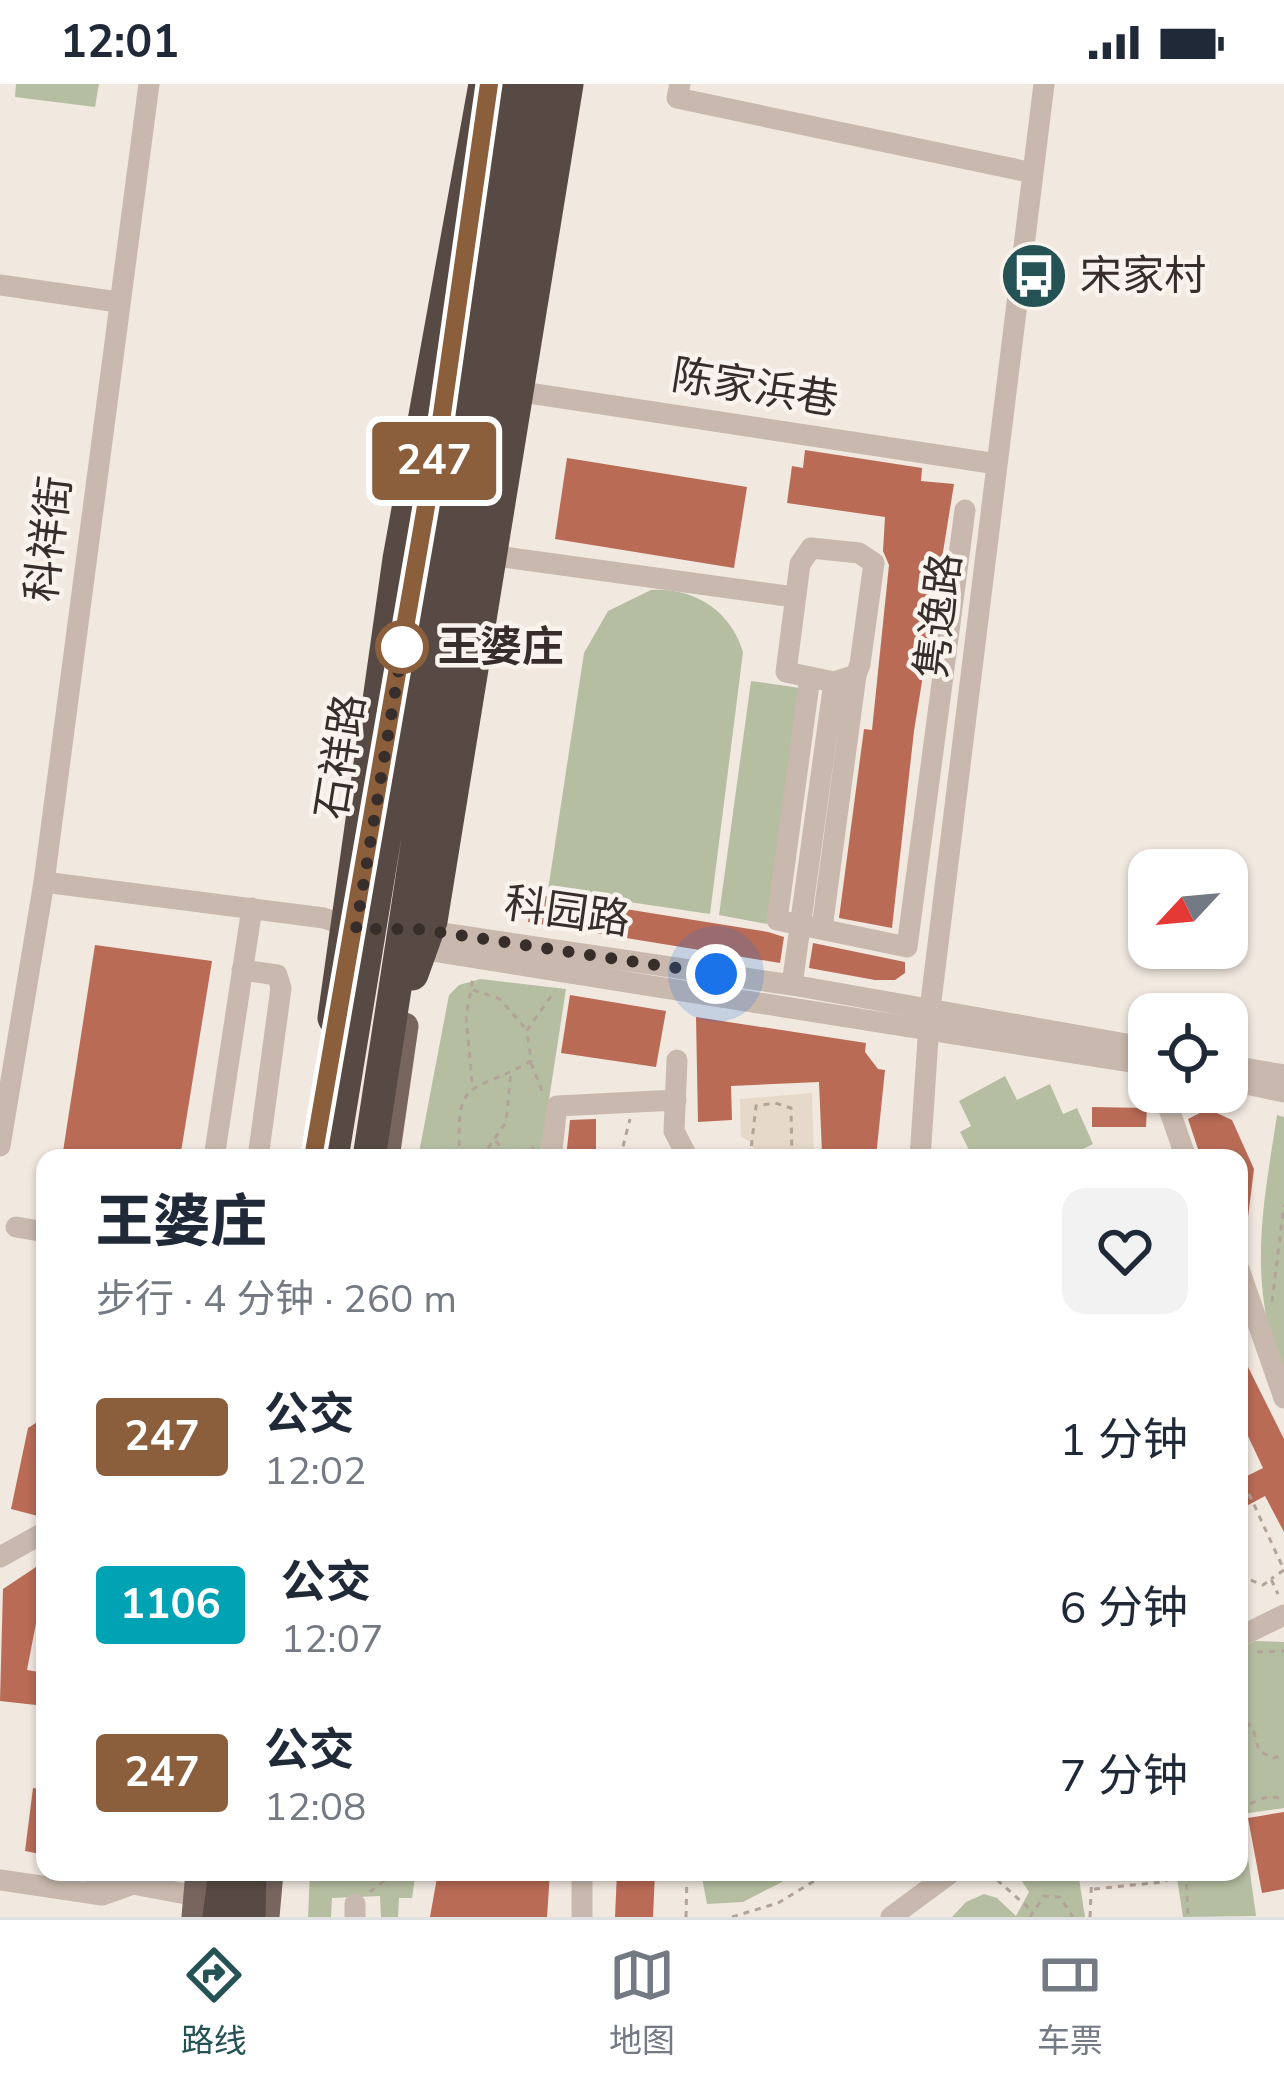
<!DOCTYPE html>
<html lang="zh">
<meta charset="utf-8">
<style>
:root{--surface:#fff;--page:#f2f2f3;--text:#1f2937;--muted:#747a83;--line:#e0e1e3;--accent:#255254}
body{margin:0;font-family:"Nunito Sans","Noto Sans SC",sans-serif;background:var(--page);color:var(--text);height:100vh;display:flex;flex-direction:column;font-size:45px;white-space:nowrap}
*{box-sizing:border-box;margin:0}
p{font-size:39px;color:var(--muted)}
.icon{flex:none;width:66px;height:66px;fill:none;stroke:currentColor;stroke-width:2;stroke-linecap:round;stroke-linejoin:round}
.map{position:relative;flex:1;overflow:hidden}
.panel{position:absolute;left:36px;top:1065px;width:1212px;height:732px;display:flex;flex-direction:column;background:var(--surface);border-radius:24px;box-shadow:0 3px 9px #0004}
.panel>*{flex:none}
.badge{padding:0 24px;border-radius:9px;font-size:42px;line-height:78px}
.needle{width:78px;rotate:244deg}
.buttons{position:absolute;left:1128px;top:765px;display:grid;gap:24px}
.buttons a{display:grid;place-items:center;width:120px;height:120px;border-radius:24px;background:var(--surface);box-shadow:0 3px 9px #0004;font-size:60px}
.you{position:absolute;width:60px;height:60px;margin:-30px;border:9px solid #fff;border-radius:50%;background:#1a73e8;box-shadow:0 0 0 18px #1a73e833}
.map>.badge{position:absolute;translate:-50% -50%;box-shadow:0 0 0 6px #fff}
.round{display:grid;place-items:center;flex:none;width:126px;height:126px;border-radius:24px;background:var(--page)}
.summary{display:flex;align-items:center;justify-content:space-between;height:204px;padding:0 60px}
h1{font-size:57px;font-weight:800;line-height:90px}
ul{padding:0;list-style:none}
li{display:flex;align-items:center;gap:36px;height:168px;padding:0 60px}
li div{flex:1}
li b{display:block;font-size:45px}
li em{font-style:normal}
li .badge{min-width:132px;font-weight:700;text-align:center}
.status{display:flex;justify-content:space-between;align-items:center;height:84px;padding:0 60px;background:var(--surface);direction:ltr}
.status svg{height:33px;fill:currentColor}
.dock{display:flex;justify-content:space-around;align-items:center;height:168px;border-top:3px solid var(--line);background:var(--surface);font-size:33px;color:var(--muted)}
.dock a{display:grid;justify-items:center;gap:6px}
.dock .selected{color:var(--accent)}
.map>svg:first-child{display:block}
</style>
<div class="status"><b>12:01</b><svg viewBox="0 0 49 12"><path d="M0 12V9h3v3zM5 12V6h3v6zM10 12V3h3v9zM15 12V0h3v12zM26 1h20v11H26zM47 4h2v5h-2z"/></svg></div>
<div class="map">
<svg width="1284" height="1833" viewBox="0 0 1284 1833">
<rect width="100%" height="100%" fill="#f1e8e0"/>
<path fill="#b6bea2" d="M16,0H99L95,23L15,13Z
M651,506C694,503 731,527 743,568L710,830L548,806L584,569L608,527Z
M751,597L800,604L767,840L719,831Z
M480,895L566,905L540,1074H418L449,911L459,901Z
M1005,992L1017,1016L1050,1000L1063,1030L1077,1024L1093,1060L1065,1074H973L960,1048L971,1042L959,1017Z
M1277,1031L1284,1033V1294C1247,1199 1262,1129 1277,1031Z
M1255,1557L1284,1558V1724L1242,1730L1256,1832L1183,1833L1176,1788H1239V1565Z
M310,1788H416L412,1814H399L398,1833H381L380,1812L332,1814L331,1833H308Z
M701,1788H801L743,1818L707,1820Z
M1016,1788H1078L1085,1833H952L966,1818L984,1810L997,1814L1016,1832L1029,1808Z"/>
<path fill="#e7d9c9" d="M812,1009L814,1074H758L751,1058L741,1053L740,1015Z"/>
<path fill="#b96b56" d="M805,366L922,384L921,397L954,400L914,647L892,844L839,834L864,645L872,646L889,481L883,467L885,433L787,419L792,382L803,384Z
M567,374L747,403L734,484L555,455Z
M532,810L768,848L784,853L780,879L528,838Z
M813,859L905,878V889L895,896H875L809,884Z
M95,861L212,877L180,1074H62Z
M570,911L666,927L656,983L561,969Z
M696,933L866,959L865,968L878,985L885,986L876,1073L857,1074V1067L822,1069L819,998L731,1002L732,1036L698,1038Z
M1092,1023L1147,1024L1146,1043H1092Z
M1208,1025L1232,1036L1254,1085L1248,1133L1239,1132V1074H1201L1188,1035Z
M596,1035V1074H566L570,1036Z
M1239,1265L1284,1355V1448L1265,1412L1239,1426V1396L1263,1384L1239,1333Z
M45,1333V1416L42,1433L11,1425L28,1344Z
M45,1477V1528L37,1534L27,1586L45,1589V1622L0,1617L3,1505Z
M33,1704L45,1706V1771L25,1767Z
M1284,1728V1805L1262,1809L1248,1734Z
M438,1788H550L547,1833H430Z
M617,1788H655L653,1833H615Z"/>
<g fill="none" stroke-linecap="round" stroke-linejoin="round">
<path stroke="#b3a398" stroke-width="3" stroke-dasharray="6 6" stroke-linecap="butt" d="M473,906L500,915L526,945
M531,979L543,1009
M472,998L466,932L473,895
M496,1057L510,1074
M460,1074C455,990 470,1012 531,977L527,946L555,907
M481,1074L506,1038L511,988
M525,1074L533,1063
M620,1074L630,1035
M750,1074L756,1022L775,1019L791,1024L792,1074
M1272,1218L1284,1121
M1239,1388L1284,1486L1271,1495
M1239,1476L1248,1495L1263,1501L1271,1495L1278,1510
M1257,1568L1284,1567
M1239,1628L1254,1648L1259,1667L1273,1674L1284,1671
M1239,1724L1267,1713L1284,1714
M988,1788L1030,1825
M1186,1788L1188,1833
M1094,1805L1163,1798L1183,1788
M370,1808L396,1788
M686,1833L687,1788
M732,1833L778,1819L829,1788
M1030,1833L1044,1812L1060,1813L1073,1833
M1090,1833L1092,1788"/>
<path stroke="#c8b8ad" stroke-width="21" d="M680,0L677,14L1033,89
M0,201L118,218
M508,306L997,380
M482,470L794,513
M810,593L777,836L907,863L965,426
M44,798L324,834L354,845
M822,844L856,591
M415,845L792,901L1149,964
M413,864L1149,981
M242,886L277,891L281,904L258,1074
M792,901L834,598L856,591L860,580L874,479L859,469L811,464L800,480L786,588L834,598
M677,976L674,1047L688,1074
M1227,981L1284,991
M1227,996L1284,1008
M1172,1008L1169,1025L1186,1074
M0,1062L44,798L149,0
M214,1074L252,824
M551,1074L557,1022L676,1016
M920,1074L930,925L1044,0
M16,1143L45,1148
M1239,1185L1284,1314
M0,1473L45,1448
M1239,1553L1284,1531
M92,1788L95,1793L197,1812
M0,1796L102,1811L133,1800L136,1788
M355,1833V1820
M582,1833V1788
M891,1833L952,1788"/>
<path stroke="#77655e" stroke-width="27" d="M313,1074L338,942
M386,1074L405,942
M195,1833L199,1788
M266,1833L270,1788"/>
<path stroke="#574943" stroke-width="33" d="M412,890L431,837L567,0
M334,934L399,475L485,0
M332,1074L509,0
M369,1074L534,0
M219,1833L225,1788
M249,1833L250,1788"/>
</g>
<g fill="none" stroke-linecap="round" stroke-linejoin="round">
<defs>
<path id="line" d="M313,1074L442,330L489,0"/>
</defs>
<use href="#line" stroke="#fff" stroke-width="27"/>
<use href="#line" stroke="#8b5e3c" stroke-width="18"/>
<path stroke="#372e2b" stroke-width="12" stroke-dasharray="0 21.6" d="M402,563L404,554L356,845H418L716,890"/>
</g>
<defs>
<symbol id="bus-disc" viewBox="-11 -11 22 22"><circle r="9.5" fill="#255254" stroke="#f8f3ec"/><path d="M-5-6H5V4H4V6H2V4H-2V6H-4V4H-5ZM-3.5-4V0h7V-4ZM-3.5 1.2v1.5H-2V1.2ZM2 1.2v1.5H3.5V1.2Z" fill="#fff"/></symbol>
</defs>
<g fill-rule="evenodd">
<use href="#bus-disc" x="996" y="154" width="76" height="76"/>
</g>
<circle fill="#fff" stroke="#8b5e3c" stroke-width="6" cx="402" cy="563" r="24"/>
<g text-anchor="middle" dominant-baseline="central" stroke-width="9" stroke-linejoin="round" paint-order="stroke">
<g font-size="42" fill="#372e2b" stroke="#f8f3ec" text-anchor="start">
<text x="1080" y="192">宋家村</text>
</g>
<g font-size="42" fill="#372e2b" stroke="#f8f3ec">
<text transform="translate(755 304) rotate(9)">陈家浜巷</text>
<text transform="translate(49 455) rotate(-83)">科祥街</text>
<text transform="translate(939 532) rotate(-83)">隽逸路</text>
<text transform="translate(341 673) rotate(-81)">石祥路</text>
<text transform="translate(567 828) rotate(8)">科园路</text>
</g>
<g font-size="42" font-weight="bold" fill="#372e2b" stroke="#f8f3ec" text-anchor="start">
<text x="438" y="563">王婆庄</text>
</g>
</g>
</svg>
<div class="buttons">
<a><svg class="needle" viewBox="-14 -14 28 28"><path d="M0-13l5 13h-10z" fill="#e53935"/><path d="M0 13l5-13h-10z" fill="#747a83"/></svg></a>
<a><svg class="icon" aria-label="locate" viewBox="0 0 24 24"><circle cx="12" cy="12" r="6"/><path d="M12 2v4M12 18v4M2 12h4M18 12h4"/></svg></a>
</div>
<div class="you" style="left:716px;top:890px"></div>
<b class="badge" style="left:434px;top:377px;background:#8b5e3c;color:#fff">247</b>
<section class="panel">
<div class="summary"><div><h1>王婆庄</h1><p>步行 · 4 分钟 · 260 m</p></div><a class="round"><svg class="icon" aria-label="heart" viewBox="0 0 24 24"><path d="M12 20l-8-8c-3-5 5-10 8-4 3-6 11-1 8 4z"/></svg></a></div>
<ul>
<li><span class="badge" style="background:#8b5e3c;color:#fff">247</span><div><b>公交</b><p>12:02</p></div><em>1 分钟</em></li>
<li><span class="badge" style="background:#00a3b4;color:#fff">1106</span><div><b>公交</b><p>12:07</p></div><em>6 分钟</em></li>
<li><span class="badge" style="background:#8b5e3c;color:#fff">247</span><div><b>公交</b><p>12:08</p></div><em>7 分钟</em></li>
</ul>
</section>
</div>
<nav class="dock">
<a class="selected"><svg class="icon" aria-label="directions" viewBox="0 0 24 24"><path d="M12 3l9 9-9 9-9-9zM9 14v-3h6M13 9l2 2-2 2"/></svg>路线</a>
<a><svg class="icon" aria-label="map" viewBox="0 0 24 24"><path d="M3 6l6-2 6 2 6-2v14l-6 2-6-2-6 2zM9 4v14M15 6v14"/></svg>地图</a>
<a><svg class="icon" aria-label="tickets" viewBox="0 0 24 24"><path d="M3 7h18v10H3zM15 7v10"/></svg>车票</a>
</nav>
